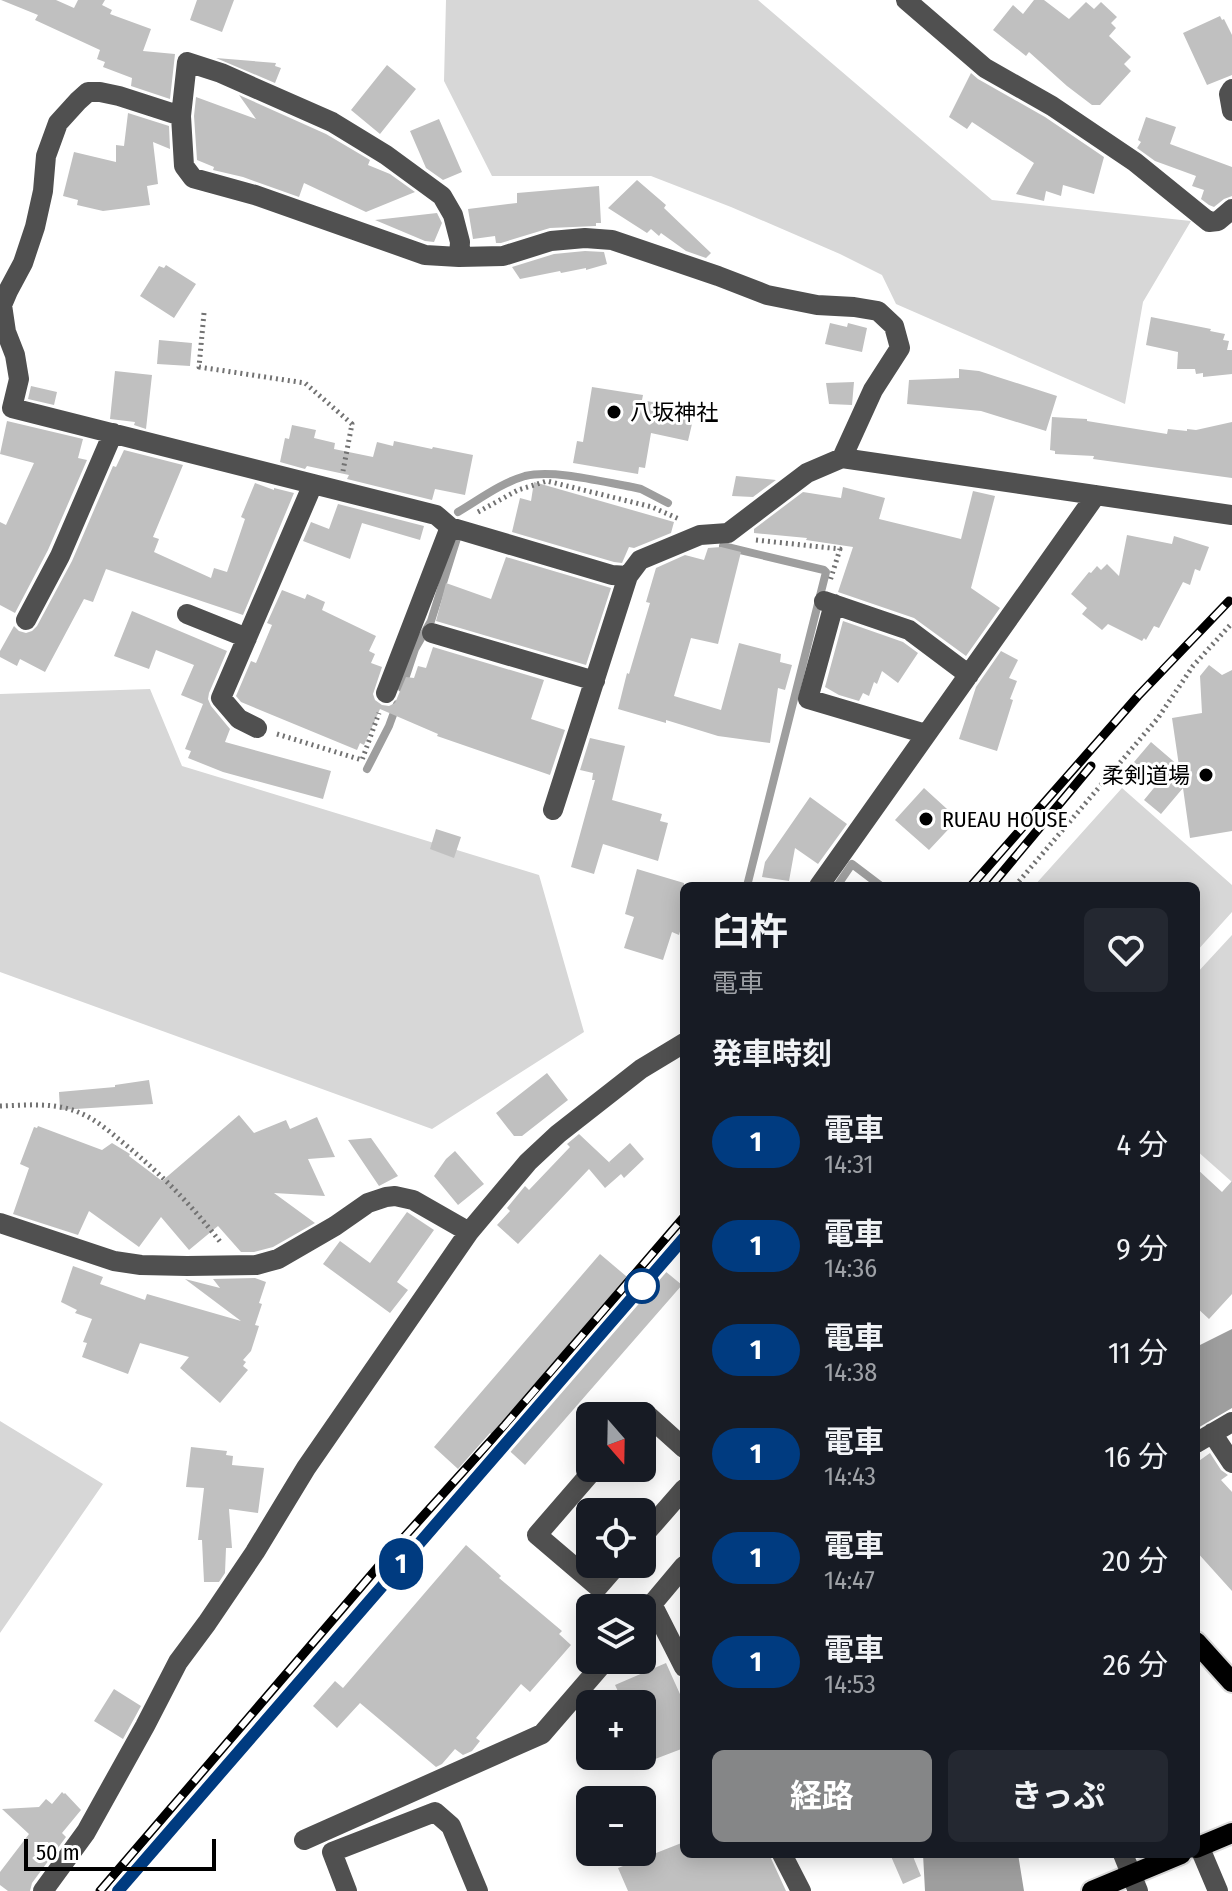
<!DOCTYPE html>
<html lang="ja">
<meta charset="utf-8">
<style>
:root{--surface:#171b24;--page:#242831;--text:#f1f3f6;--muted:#9ea1a6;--accent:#858687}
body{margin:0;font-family:"Fira Sans Condensed","Noto Sans JP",sans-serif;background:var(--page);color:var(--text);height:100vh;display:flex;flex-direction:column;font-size:30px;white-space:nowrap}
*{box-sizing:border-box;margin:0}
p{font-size:26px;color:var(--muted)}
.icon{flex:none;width:44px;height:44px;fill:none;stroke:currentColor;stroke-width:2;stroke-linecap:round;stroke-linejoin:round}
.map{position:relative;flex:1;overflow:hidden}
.side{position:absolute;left:680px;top:882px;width:520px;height:976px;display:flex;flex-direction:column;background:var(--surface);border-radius:12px;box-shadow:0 4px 20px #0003}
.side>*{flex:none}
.badge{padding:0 16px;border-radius:26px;font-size:28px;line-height:52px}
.needle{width:52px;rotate:160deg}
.controls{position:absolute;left:576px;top:1402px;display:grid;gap:16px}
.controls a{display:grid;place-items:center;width:80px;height:80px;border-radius:12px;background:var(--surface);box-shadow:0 4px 20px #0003;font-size:40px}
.scale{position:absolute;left:24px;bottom:20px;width:192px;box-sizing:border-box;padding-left:8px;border:4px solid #000;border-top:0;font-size:22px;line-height:28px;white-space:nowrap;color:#000;-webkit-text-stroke:6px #fff;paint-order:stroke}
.map>.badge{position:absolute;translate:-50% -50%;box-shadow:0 0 0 4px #fff}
h2{padding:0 32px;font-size:30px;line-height:72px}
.round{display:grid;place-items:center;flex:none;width:84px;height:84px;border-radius:12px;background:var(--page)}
.headline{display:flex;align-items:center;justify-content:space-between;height:136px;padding:0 32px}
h1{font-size:38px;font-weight:700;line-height:60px}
.primary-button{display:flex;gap:16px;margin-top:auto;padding:16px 32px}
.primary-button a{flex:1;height:92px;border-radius:12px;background:var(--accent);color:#fff;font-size:32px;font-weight:700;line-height:92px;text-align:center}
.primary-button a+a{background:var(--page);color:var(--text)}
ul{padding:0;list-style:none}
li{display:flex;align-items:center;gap:24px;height:104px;padding:0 32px}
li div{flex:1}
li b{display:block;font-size:30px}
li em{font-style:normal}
li .badge{min-width:88px;font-weight:700;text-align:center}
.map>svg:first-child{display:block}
</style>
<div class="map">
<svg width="1232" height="1891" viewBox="0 0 1232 1891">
<rect width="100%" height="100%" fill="#fff"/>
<path fill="#d7d7d7" d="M446,0H758L992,200L1191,221L1143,302L1125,404L896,304L882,275L840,254L731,207L651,176H492L444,81Z
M150,689L182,766L539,875L584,1032L432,1129L0,972V694Z
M1122,788L1232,885V912L1196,952V886H1034Z
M1232,935V1182L1196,1150V974Z
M0,1421L103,1484L0,1633Z"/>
<path fill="#9e9e9e" d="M1232,1329V1408L1196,1429V1347Z
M923,1854H1018L1024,1891H925Z"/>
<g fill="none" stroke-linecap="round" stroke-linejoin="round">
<path stroke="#9e9e9e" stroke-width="8" d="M458,512C480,499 501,483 525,476C554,469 603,482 632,487L641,489L668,503
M723,546L824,570L826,572L747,886
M402,688L415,649L431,621L458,535
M367,769L389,726L397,704
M837,886L852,864L881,886"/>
</g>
<path fill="#c0c0c0" d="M1,0H56L74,8L78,0H105L102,5L112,10L110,14L151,29L143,51L175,54L170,99L131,86L132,78L103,67L105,62L97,59L100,50L35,20L38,15Z
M197,0H234L222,32L190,20Z
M1034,0H1044L1069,19L1086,2L1094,9L1101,2L1117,17L1111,23L1116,28L1109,36L1131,57L1124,64L1131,71L1100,105H1092L1067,86L1029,52L1026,56L993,30L1013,5L1023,14Z
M1220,16L1222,20L1224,19L1232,35V75L1207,85L1183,33Z
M216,58L276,63L275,66L281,68L275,83Z
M387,65L416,89L380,134L351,110Z
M971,73L978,79L1045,117L1104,157L1094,194L1063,185L1061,196L1046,191L1044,201L1016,194L1034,163L972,122L967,129L949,117Z
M239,95L326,134L370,160L368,165L390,174L415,192L366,212L304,183L299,197L243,177L213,170L214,167L197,160L194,116L196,97L256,119Z
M128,113L169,126L170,149L153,142L158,184L147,186L150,205L103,211L77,205L78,200L63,196L74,152L116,162V145L124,146Z
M1146,117L1176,127L1170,144L1232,167V196L1224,199L1214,207L1209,205L1201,199L1204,190L1192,186L1196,176L1155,161L1137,148L1141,142L1138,140Z
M439,119L462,172L443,180L426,168L410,131Z
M637,180L666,205L664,208L711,253L706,258L686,251L661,233L659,236L651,229L647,233L608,208Z
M599,186L601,223H596V226L550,228L501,243H496L495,236L473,239L468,209L517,203V193Z
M437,213L442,223L434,242L425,241L375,220Z
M585,251L604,252L607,264L586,270V268L561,273L560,271L520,279L512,267L554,254Z
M166,265L196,284L174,318L140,296L159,266L164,268Z
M1151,317L1211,329L1210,331L1225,334L1223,340L1229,341L1227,350H1232V374L1203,377V373L1196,374L1195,369H1177L1178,352L1146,345Z
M830,323L847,327L848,323L867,328L862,352L825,344Z
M159,340L192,343L190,366L157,364Z
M959,369L979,371L1057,396L1046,431L981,411L907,404L909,380L959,378Z
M115,371L152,375L146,429L134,425L135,422L110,419Z
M854,382L852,405L829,404L826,383Z
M31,386L57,392L54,405L28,399Z
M592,387L643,395L642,400L695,411L688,441L651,433L645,468L639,467L638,474L573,463L577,441L583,442Z
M1052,417L1087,419V421L1167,434L1168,429L1187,431V429L1196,430L1232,422V478L1093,459L1094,456L1055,454V451L1050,450Z
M7,421L83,439L78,458L87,460L48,550L15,613L0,605V522L6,525L34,463L0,454Z
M292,425L316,430L314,438L335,443L334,449L373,457L377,442L393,446L394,441L432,449L433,447L473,455L465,495L435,489L432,500L347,479L349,475L307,466L305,469L280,462L285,438L289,439Z
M124,450L183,465L153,537L159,539L154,552L211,578L214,568L227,572L245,519L241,517L255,483L274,490V488L294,493L243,615L106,569L93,602L84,599L45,672L20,659L17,666L0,657V651L14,626L19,631L26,633L32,631L37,626L72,561L113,466L116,467Z
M736,476L776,480L753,497L732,496Z
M534,482L674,522L671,533L634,548L629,547L622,563L614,562L512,532L520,498L531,501Z
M843,487L885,498L879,519L961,539L973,491L995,496L971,588L1000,608L966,656L914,618L838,592L853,547L806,540L807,538L754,533V529L803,492L841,498Z
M338,504L424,526L420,540L362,523L350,559L303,541L311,522L329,529Z
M1127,535L1172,544L1174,536L1209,547L1200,571L1195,569L1190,585L1183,582L1159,628L1154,626L1146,640L1144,638L1142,641L1108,624L1102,630L1082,614L1087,608L1071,594L1089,572L1091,573L1097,566L1101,570L1107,564L1119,576Z
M721,547L741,552L718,644L691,638L674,696L721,710L739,643L781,654L780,662L792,665L785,690L778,688L770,743L718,736L666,720V723L618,709L627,673L629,674L650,603L646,602L656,568L685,555L704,560L708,548Z
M506,557L611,588L586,665L436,621L446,583L491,599Z
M282,590L305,599L307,594L325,602L322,610L376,636L369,651L375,654L371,663L382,667L373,694L375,700L382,705L389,706L395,703L406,677L414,678L418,666L426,668L433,647L544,680L531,719L565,730L550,775L437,736L438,734L380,709L364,745L360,743L357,750L241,702L236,696L251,661L256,663L272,625L267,623Z
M132,611L227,651L209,693L208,699L211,706L230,729L225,742L331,771L323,799L223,772L188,758L191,751L185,749L203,704L181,695L194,665L156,650L149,669L114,656Z
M843,621L903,642L918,653L898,683L882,671L877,684L874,682L869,696L863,693L859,701L839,695L825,687Z
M1001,651L1018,660L1009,678L1017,681L1010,699L1013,700L997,751L959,739L976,687Z
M1209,665L1222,675L1232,670V831L1190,838L1183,788L1161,814L1144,800L1158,783L1134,762L1151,742L1179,766L1172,718L1202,713L1200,676Z
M590,738L625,746L612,800L662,814L660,821L668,823L658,861L603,844L594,874L571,867L595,780H592L593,773L580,770Z
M924,788L958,819L929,850L895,820Z
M810,797L847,824L818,864L795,848L789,881L762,877L765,862Z
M436,829L461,837L454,858L430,849Z
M637,869L684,883V917L679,935L672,932L663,960L624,948L634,917L625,914Z
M547,1073L568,1100L522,1136H514L496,1113Z
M149,1080L153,1104L60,1110L59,1092L115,1087V1085Z
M239,1115L254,1133L286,1120L290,1129L317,1117L335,1157L308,1159L325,1196L274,1193L315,1223L273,1247L254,1252H241L218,1226L189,1250L161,1217L139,1247L89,1211L78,1235L13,1214L29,1168L20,1164L34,1127L37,1128L38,1126L102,1150L112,1143L130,1154L129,1156L162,1181Z
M579,1134L612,1165L609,1162L630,1143L644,1159L624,1178L621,1174L605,1188L589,1169L518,1244L497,1225L510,1211L507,1208L525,1186L529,1190L570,1147L567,1144Z
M371,1138L398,1176L379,1186L348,1140Z
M455,1151L484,1184L458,1205L434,1176L446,1159Z
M1196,1168L1222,1192L1232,1181V1294L1209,1319L1196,1307Z
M407,1212L434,1230L397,1282L408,1290L390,1313L323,1264L340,1241L370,1263Z
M600,1254L646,1293L665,1271L682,1285L525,1465L490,1433L458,1469L434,1447Z
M73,1266L103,1277L100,1284L145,1300L147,1294L241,1321L185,1279L220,1288L213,1279L255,1278L266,1282L259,1303L262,1304L255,1325L259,1326L251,1351L243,1360L246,1362L243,1366L248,1370L220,1403L180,1368L189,1357L140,1343L128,1374L82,1357L87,1343L83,1342L92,1319L75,1313L77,1310L61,1302Z
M191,1447L227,1451L226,1455L233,1456L232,1465L264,1468L258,1513L229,1509L232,1548H226L225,1573L219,1582H204L202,1540H198L204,1488L186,1487Z
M1210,1453L1221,1470L1228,1475L1221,1480L1232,1492V1591L1196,1551V1463Z
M466,1545L501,1576L499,1578L562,1631L559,1634L571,1645L530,1692L521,1684L476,1738L480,1741L472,1751L463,1755L455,1749L442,1764L436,1767L360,1703L337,1728L313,1706L335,1681L343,1688Z
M666,1663L684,1703V1748L642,1764V1704H624L615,1685Z
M114,1689L141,1706L123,1739L94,1721Z
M62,1792L64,1794L65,1793L81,1810L62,1833L66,1837L32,1883L30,1891H8L0,1885V1872L29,1834L2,1809L39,1807L46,1799L52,1804Z
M684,1842V1854H769L786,1891H628L618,1868Z
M890,1854H912L921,1876L903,1884Z"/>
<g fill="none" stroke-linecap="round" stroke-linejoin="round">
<defs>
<path id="major" d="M1196,1642L1232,1682
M1196,1848L1232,1833
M1092,1891L1181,1854"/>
</defs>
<use href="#major" stroke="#dbdbdb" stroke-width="24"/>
<path stroke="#727272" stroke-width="5" stroke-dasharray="2 4" stroke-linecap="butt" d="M204,313L199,367L305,383L352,424L343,471
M478,512L518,490L547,481L652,507L679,519
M756,540L840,549L830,581
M277,734L362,760L379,713
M1015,886L1158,718L1193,666L1232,623
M0,1106C26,1105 56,1102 80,1113C95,1119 109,1131 121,1141C159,1172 191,1204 221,1243"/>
<path stroke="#505050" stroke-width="20" d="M906,0L985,68L1052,106L1135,162L1209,222L1218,221L1232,209
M1232,89L1229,94L1232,111
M181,116L187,62L221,73L332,122L386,155L442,196L453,215L460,242L459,257
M842,458L873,390L900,348L894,326L878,311L854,307L817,305L767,295L718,276L612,240L585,238L551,241L503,256L459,257L425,255L255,195L193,178L184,166L181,116L119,96L100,92H88L78,101L58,123L46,156L43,191L35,227L23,263L8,291L2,305L6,332L15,355L19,379L12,408L436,515L450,527L612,575L628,576L640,560L700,535L728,533L807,473L842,458L1232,515
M824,601L909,630L969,675
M834,604L808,699L926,734
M187,614L247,638
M26,620L60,556L113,433
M432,633L595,681
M386,693L450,527
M257,728L239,719L221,698L313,484
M553,810L628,576
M819,886L1096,495
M0,1223L114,1261L141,1265L187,1266L256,1265L278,1259L335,1226L368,1203L386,1197L395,1196L413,1200L469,1232
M641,1416L644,1412L684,1448
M1212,1433L1232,1463
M1196,1443L1232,1422
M595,1468L537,1535L598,1587L618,1564
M642,1537L684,1489
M652,1604L684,1667
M642,1616L684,1566
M304,1840L542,1734L606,1660
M1199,1846L1218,1891
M782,1854L801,1891
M1123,1854L1138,1891
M43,1891L86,1832L145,1726L178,1662L207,1623L255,1552L306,1468L469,1232L528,1162L558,1134L641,1069L684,1043
M347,1891L332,1852L435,1812L451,1826L478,1891"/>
<use href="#major" stroke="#000" stroke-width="20"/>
<defs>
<path id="rail" d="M971,886L1138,696L1229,601
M991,886L1091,766
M100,1891L396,1546L505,1425L684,1217
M118,1891L684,1238"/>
</defs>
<use href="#rail" stroke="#000" stroke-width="9"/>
<use href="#rail" stroke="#fff" stroke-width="6" stroke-dasharray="18" stroke-linecap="butt"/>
</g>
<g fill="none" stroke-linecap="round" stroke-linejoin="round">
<defs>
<path id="line" d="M118,1891L684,1238"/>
</defs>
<use href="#line" stroke="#fff" stroke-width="18"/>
<use href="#line" stroke="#003b80" stroke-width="12"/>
</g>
<g fill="#000" stroke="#fff" stroke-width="3">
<circle cx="614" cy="412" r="8"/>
<circle cx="1206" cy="775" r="8"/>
<circle cx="926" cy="819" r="8"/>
</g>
<circle fill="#fff" stroke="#003b80" stroke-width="4" cx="642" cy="1286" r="16"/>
<g text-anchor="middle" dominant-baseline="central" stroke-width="6" stroke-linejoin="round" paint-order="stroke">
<g font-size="22" fill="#000" stroke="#fff" text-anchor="start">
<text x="630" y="412">八坂神社</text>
<text x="1190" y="775" text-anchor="end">柔剣道場</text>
<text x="942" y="819">RUEAU HOUSE</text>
</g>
</g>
</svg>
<div class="controls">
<a><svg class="needle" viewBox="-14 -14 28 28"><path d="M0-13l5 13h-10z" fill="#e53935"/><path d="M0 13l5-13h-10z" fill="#9ea1a6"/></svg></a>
<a><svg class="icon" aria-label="locate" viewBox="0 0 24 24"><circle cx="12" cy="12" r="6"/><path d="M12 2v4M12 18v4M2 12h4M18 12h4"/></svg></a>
<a><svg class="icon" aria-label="layers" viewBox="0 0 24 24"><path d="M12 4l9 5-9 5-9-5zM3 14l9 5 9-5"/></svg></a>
<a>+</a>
<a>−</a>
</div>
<div class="scale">50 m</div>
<b class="badge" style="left:401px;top:1564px;background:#003b80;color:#fff">1</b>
<section class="side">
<div class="headline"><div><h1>臼杵</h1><p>電車</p></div><a class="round"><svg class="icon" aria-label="heart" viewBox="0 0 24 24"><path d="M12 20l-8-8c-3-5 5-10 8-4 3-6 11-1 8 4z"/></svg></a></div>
<h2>発車時刻</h2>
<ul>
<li><span class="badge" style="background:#003b80;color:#fff">1</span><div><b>電車</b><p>14:31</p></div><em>4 分</em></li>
<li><span class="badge" style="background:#003b80;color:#fff">1</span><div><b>電車</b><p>14:36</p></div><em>9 分</em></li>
<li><span class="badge" style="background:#003b80;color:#fff">1</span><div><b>電車</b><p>14:38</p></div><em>11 分</em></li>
<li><span class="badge" style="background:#003b80;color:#fff">1</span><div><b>電車</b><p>14:43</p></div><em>16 分</em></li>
<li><span class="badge" style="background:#003b80;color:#fff">1</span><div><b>電車</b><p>14:47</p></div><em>20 分</em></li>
<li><span class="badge" style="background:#003b80;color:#fff">1</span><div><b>電車</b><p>14:53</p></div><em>26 分</em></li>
</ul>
<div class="primary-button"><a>経路</a><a>きっぷ</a></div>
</section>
</div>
